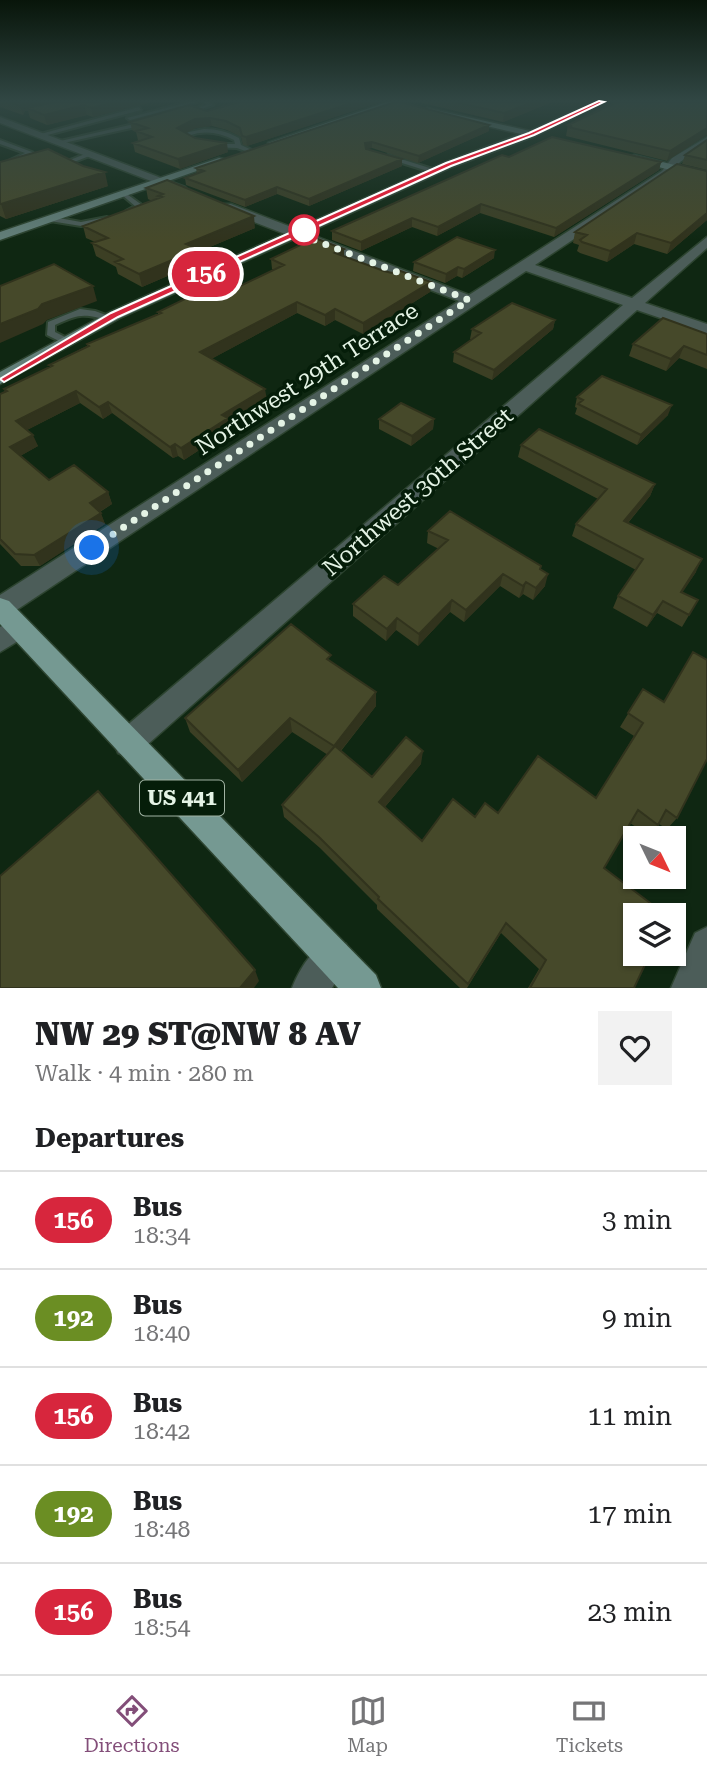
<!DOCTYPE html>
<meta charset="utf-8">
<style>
:root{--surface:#fff;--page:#f2f2f2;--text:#202124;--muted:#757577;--line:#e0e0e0;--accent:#834e79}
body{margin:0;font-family:"Roboto Serif",serif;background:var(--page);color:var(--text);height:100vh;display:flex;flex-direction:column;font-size:26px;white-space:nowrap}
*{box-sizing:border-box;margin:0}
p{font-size:23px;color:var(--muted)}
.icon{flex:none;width:38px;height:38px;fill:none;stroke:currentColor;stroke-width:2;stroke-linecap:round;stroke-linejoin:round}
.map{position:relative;height:988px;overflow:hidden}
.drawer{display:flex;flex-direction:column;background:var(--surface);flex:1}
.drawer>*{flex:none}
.badge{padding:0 14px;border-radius:23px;font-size:24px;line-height:46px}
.needle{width:46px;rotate:133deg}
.tools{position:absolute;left:623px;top:826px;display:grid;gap:14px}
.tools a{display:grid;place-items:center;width:63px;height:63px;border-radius:0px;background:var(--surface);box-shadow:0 2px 5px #0004;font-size:35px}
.you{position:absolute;width:35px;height:35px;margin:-18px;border:5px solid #fff;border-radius:50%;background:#1a73e8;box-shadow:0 0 0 10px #1a73e833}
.map>.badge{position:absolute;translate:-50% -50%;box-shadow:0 0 0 4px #fff}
h2{padding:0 35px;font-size:26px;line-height:63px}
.round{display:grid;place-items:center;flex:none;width:74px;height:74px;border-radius:0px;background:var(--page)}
.summary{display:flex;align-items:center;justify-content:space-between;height:119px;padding:0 35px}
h1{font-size:33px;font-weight:800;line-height:52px}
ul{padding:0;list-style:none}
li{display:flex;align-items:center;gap:21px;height:98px;padding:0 35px;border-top:2px solid var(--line)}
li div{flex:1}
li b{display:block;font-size:26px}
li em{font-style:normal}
li .badge{min-width:77px;font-weight:700;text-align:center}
.menu{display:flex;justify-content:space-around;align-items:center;height:98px;border-top:2px solid var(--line);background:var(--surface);font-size:19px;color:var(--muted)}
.menu a{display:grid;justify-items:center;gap:4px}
.menu .selected{color:var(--accent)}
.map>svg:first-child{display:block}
</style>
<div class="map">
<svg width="707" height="988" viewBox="0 0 707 988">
<rect width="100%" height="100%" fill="#0f2712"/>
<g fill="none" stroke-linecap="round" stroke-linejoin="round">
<defs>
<path id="lane" d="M44,102L62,105L85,102L62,109Z
M189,102H197L130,120L127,118Z
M204,102H209L213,105L187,114L182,113L206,105Z
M139,107L141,110L40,137L37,135Z
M147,121L149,124L59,144L56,142Z
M204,129C217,129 228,132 239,138L241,145L254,151L251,153L237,148L212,147L214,144H235L234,140C219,132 204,130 188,136L195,142L192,144L181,136L189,132Z
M0,140L32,152L33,153L0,169V165L25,153L0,144Z
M90,152L92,155L69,164L71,167L60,164Z
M388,155L436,170L437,171L434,173L386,158Z
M124,192L142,205V207L130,213H126V211L135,206L122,195L121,194Z
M53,217L81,222L107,217L111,219L81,226L50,221V217Z
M80,309L95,311L114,318L109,321C84,313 79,314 55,325V332L71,340V344H65L47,335L48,322Z"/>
<path id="street" d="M0,117L185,187L187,189L177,191L0,123Z
M707,137V144L680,162L670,175L535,265L632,298L707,237V248L645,303L707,324V334L637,310L138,753L128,757L118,753L114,743L118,733L623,305L526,271L9,615L0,618V595L459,301L223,210V204H231L469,295L662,171L672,158Z
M19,617L28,621L32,628L28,635L0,652V627Z
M707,927V988H671L695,933Z
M333,939L346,944L351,957L332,988H292C300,968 313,947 333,939Z"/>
<path id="secondary" d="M387,102H399L277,145L268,143Z
M594,102H605L535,136L452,167L120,318L0,384V372L110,312L444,163L521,134L427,112V108L530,131Z
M634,155L707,173V179L630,160L629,158Z
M219,158L228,160L0,240V232Z"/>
<path id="primary" d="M0,598L9,601L376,975L381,988H338L0,624Z"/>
</defs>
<use href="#lane" stroke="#2d4430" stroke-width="4"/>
<use href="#street" stroke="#2d4430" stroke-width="3"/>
<use href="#secondary" stroke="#2d4430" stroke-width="3"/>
<use href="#primary" stroke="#2d4430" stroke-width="3"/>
<use href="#lane" fill="#4c5d59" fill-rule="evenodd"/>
<use href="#street" fill="#4c5d59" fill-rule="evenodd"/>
<use href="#secondary" fill="#637f79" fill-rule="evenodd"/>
<use href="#primary" fill="#759992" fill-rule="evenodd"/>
</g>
<path fill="#3c3f24" d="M0,102H47V103L151,102L93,117L87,115L47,125L30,118L28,111H25L23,115L0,107Z
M239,102H380L247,146L243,145L241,137L227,130L212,126L196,128L186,133L195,138L228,152L180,169L135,152L133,143L139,141L138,140L136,132L132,130L130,122L207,111Z
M395,102L489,131L418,163L372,148L366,149L402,159V166L309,206L277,194L245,207L186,185L185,178L197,174L196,168Z
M418,102H552L503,122Z
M707,102L667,161L566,136L568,125Z
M707,140V170L682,164L685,155Z
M509,157L661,162L659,170L554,237L480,213L437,236L412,227L361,251L332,240V231Z
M0,162L108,186L6,219L0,216Z
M707,171V220L667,254L634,244L607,262L580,253L577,251L579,245L573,243L575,232Z
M146,188L255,228L198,252L200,262L142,287L118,274L116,267L96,256L92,243L95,242L86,238L83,226L152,201L148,199Z
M344,257L384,271L431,282L430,292L363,334L335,320L325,326L297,313L211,359L267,400L229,424L230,430L184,460L178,456L173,458L112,413L103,419L80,403L27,430L38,446L20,456L49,480L108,492L112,504L100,512L105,524L40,566H21L0,544V394L5,392L4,389L50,367L49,365L87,346V344L158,314V312L211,300L274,270L272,269L271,259Z
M494,258L462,278L457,276L445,283L413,271L414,262Z
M555,320L553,329L492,380L453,362L454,352L472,340L470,339L472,329Z
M707,334V369L679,358L666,371L629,356L633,344Z
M577,397L668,415L637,445L575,414L577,408L575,407Z
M379,419H434L433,429L411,446L379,429Z
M521,445L655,484L650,496L628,523L696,572L682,592L698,600L682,627L657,613L647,627L613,608L618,596L636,570L572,536L576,524L598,499L518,457Z
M428,531L541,566L540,569L545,586L533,600L523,594L519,598L500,586L464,622L450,612L418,646L396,630L386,641L353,616V604L398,585L439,549L427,543Z
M332,662L376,692V706L341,751L372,777L421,764L385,807L422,841L475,817L596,798L634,736L620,727L643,689L677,818L667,829L659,824L649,836L630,823L604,868L634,988H528L539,969L501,933L467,988H460L377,909V905L320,848L284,817L282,805L328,755L292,732L242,782L190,732L185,718Z"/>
<path fill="#31331d" d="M23,102H47L48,106L27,108L28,111H25L23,115L20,106Z
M114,102H151L93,117L91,108Z
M355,102H380L247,146L246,137Z
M533,102H552L503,122L504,113Z
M84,105L87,115L47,125L44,115Z
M210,118L212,126L196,128L178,137L177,128L195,119Z
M489,125V131L418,163L419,156Z
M707,128V135L667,161L670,151Z
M372,142V148L365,149V143Z
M227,143L228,152L180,169L178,159Z
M402,159V166L309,206V199Z
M661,162L659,170L554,237L556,228Z
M105,172L108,186L6,219L1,204Z
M277,187V194L245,207V200Z
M481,204L480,213L437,236L438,227Z
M707,213V220L667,254L671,243Z
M254,216L255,228L198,252L200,262L142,287L139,274L186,244Z
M412,218V227L361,251V242Z
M637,233L634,244L607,262L610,251Z
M344,249V259L335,253Z
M495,250L494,258L462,278L464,269Z
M458,267L457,276L445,283L446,274Z
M431,282L430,292L363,334V323Z
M93,286L97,301L47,320L43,324L0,343V324L42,304Z
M297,302V313L202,364L200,352Z
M335,309V320L325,326V315Z
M555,320L553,329L492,380L494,370Z
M684,346L679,358L666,371L671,359Z
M265,389L267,400L229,424L230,430L184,460L181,448L222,415Z
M76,391L80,403L21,433L16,421Z
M108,402L112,413L103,419L99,407Z
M672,405L668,415L637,445L641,435Z
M434,419L433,429L411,446L412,436Z
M33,435L38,446L15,459L10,447Z
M175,444L178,456L173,458L170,447Z
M655,484L650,496L619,533L624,521Z
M108,492L112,504L94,515L90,503Z
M101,513L105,524L40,566L34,555Z
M702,559L696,572L675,604L681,592Z
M503,574L500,586L464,622L466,610Z
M548,574L545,586L533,600L536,588Z
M526,582L523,594L519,598L523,586Z
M452,600L450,612L418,646L419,634Z
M663,601L657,613L647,627L653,615Z
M397,618L396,630L386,641L387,629Z
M376,692V706L334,759V746Z
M290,718L292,732L242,782L238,770Z
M423,751L421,764L378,815L379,802Z
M255,970L259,981L254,988H240Z"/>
<path fill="#46492a" stroke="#31331d" stroke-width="2" d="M10,102H23L20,106Z
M54,102H114L91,108L84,105L44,115L27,108Z
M239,102H355L246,137L242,136L240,128L226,121L210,118L195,119L177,128L195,138L227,143L178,159L133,143L152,137L136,131L148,128L130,122L189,105L207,111Z
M395,102H400L489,125L419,156L372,142L365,143L366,149L402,159L309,199L277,187L245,200L185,178L204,171L196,168Z
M455,102H533L504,113Z
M617,102H707V128L670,151L568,127L572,126L568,125Z
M552,137L661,162L556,228L481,204L438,227L412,218L361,242L332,231L502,155L509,157Z
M707,140V160L685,155Z
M48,149L83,166L105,172L1,204H0V162Z
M677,164L707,171V213L671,243L637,233L610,251L582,242L580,240L587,235L575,232Z
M167,180L254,216L186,244L198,249L139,274L115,262L123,259L92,243L108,238L83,226L162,197L158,196L163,194L146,188Z
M457,237L495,250L464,269L458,267L446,274L414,262Z
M315,238L344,249L335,253L384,271L392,273L398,270L431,282L363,323L335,309L325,315L297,302L200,352L265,389L222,415L228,418L181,448L175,444L170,447L108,402L99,407L76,391L16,421L33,435L10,447L49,480L74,465L108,492L90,503L101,513L34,555L15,554L0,539V394L7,391L4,389L52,366L49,365L89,346L87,344L161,313L158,312L197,293L211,300L284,265L271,259Z
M54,264L93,286L42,304L38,309L0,324V286Z
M512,303L555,320L494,370L454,352L481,333L472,329Z
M663,318L707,334V355L684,346L671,359L633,344Z
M602,376L672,405L641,435L578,404L583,400L577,397Z
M401,403L434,419L412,436L379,419Z
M539,429L655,484L624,521L702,559L681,592L698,600L689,615L663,601L653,615L618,596L643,559L576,524L607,489L521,445Z
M450,511L541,566L540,569L548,574L536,588L526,582L523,586L503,574L466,610L452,600L419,634L397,618L387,629L353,604L384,576L398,585L448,540L428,531Z
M291,624L331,655L327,659L376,692L334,746L290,718L238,770L185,718Z
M693,652L707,660V759L677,818L666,810L658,825L638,810L604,868L666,915H635V954H650L634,988H530L546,960L506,923L468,984L378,899L379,897L319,837L282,805L335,746L372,777L406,737L423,751L379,802L422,841L453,799L475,817L485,803L498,813L538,756L596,798L643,723L628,713L643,689L664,702Z
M98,791L255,970L240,988H0V876Z"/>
<linearGradient id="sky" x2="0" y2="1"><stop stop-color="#08150a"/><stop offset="0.42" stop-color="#314744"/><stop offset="1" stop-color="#314744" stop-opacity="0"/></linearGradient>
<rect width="707" height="240" fill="url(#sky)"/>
<path fill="#d7263d" stroke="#fff" stroke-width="2" d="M599,101L604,102L534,135L451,166L118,317L4,382L0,379L111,313L446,163L529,133Z"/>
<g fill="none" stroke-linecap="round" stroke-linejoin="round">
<path stroke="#e4f3e5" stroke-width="7" stroke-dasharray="0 12.6" d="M92,548L469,300L296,233L304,230"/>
</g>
<circle fill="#fff" stroke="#d7263d" stroke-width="3.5" cx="304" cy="230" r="14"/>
<g text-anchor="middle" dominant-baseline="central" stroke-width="7" stroke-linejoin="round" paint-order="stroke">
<rect fill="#051d09" stroke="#a1b3a3" stroke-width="2" x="140" y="780.5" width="84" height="35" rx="5"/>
<g font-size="21" font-weight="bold" fill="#e4f3e5">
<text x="182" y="798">US 441</text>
</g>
<g font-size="23" fill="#e4f3e5" stroke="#051d09">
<text transform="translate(307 379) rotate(-33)">Northwest 29th Terrace</text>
<text transform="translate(418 492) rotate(-41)">Northwest 30th Street</text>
</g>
</g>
</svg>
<div class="tools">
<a><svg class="needle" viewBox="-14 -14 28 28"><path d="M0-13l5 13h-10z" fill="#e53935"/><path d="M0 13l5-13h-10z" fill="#757577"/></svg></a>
<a><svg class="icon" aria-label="layers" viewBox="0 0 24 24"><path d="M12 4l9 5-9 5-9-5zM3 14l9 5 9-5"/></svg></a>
</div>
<div class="you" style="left:92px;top:548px"></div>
<b class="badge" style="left:206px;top:274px;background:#d7263d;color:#fff">156</b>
</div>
<section class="drawer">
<div class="summary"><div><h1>NW 29 ST@NW 8 AV</h1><p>Walk · 4 min · 280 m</p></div><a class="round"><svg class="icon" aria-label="heart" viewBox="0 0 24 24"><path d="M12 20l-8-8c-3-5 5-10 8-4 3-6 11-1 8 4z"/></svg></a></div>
<h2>Departures</h2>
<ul>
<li><span class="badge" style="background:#d7263d;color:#fff">156</span><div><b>Bus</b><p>18:34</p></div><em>3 min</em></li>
<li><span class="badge" style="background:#6b8e23;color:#fff">192</span><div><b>Bus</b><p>18:40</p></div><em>9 min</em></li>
<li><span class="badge" style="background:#d7263d;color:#fff">156</span><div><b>Bus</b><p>18:42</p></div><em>11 min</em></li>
<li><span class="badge" style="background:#6b8e23;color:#fff">192</span><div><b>Bus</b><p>18:48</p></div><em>17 min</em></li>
<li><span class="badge" style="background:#d7263d;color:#fff">156</span><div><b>Bus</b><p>18:54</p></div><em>23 min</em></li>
</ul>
</section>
<nav class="menu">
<a class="selected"><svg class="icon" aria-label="directions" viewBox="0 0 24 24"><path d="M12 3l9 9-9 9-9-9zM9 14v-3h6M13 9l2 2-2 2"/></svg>Directions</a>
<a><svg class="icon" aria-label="map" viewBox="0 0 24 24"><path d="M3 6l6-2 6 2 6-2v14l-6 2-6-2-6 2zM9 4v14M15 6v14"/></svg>Map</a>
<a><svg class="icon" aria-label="tickets" viewBox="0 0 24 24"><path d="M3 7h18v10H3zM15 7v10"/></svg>Tickets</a>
</nav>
